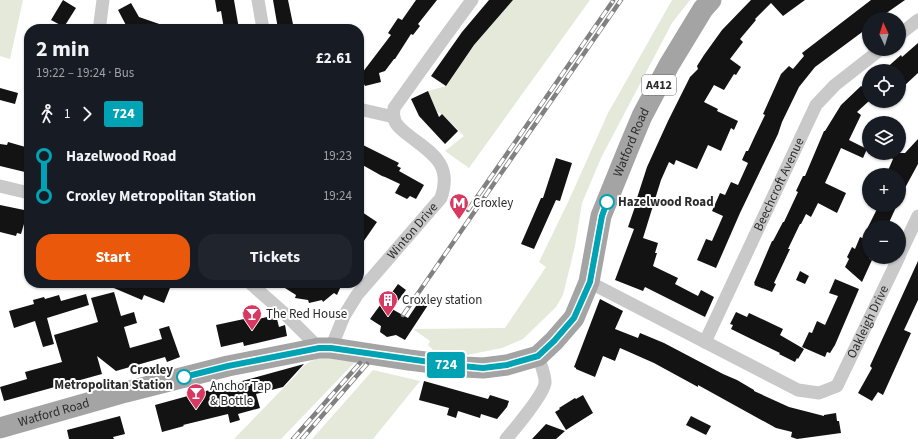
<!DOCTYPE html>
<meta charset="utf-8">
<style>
:root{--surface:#171b24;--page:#20242c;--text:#f1f3f6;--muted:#9ea1a6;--accent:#ea580c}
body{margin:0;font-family:"Source Sans 3",sans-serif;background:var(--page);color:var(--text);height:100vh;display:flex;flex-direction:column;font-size:15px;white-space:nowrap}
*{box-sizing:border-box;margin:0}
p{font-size:13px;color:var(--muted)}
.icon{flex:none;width:22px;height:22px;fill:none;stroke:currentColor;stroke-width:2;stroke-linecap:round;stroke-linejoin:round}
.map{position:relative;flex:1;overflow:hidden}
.details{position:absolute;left:24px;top:24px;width:340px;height:264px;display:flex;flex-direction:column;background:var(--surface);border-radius:16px;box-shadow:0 1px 3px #0004}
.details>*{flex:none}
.badge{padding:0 8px;border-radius:3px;font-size:14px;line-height:26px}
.needle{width:26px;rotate:356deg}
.buttons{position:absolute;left:862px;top:12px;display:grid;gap:8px}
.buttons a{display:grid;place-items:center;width:44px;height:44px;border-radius:50%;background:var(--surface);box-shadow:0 1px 3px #0004;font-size:20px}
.map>.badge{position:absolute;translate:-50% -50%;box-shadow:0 0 0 2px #fff}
.legs{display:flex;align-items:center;gap:6px;height:44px;padding:0 12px;font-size:13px}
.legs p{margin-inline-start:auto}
.summary{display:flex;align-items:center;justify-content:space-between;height:68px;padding:0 12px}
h1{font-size:22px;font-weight:700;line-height:30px}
.button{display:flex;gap:8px;margin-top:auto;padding:8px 12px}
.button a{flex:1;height:46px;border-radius:16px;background:var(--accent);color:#fff;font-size:16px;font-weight:700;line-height:46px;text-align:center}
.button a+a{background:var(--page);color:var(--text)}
ul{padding:0 12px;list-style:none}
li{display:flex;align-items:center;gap:14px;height:40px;font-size:15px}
li i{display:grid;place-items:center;width:6px;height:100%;margin:0 5px;background:currentColor}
li i::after{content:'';width:10px;height:10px;margin:-5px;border:3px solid;border-radius:50%;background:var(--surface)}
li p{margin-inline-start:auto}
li:first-child i{background:linear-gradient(#0000 50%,currentColor 0)}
li:last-child i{background:linear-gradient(currentColor 50%,#0000 0)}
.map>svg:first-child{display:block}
</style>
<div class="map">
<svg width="918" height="439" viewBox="0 0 918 439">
<rect width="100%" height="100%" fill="#fff"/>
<path fill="#e4e9da" d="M0,0H23L10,59L0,56Z
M513,0H590L469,168L445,151L464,136L442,114L437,112L428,91L446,86L475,44Z
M672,0H690L672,23L601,158L582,203L575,246L563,295L556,307L523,339L502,348L462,356L434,351L428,345L430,341L413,329L505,328L546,267L539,262L569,200L608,113Z
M337,356L355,362L281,439H234L297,374C308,358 319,358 337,356Z
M373,370L420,381L373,439H312Z"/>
<path fill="#131313" d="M63,0L76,8L64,27L51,20Z
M215,0H234L239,29H224L221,11L217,12Z
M273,0H288L294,29H278Z
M416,0H437L418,24L420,26L413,35L411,34L395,59H394L385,71L379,73L381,82L365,86L364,84L359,85V77L391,35L388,33L398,18L402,20Z
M489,0H513L474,45L446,86L431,76L462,32Z
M751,0H805L783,16L771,3L755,19L756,20L740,39L743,42L730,59L741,67L736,75L734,74L724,90L714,85L704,102L718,109L717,111L738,121L734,130L731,128L721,151L708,145L697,169L676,160L674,165L669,162L661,180L643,238L658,243L655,253H657L653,266L678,278L675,284L698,296L701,290L714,297L705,317L645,287L643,291L615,280L634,229L628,227L638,198H637L647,167L668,121L690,77L698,69L697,66L704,55L722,30Z
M871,0H905L878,19H869V27L815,67L799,87L782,122L778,134L740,213L716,268L697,260L706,239L712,241L723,216L712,211L720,193L725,195L731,182L738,185L748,163L742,160L746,151H748L754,138L765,115L763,114L781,74L789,66L793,69L804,56L802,53Z
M131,3L139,17L168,27V29H128L118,10Z
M918,43V73L904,86L899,81V71H883L901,55L902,57Z
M869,82V101L857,112L861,115L849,140L867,149L863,158L841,148L825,183L846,193L837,213L818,203L811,217L806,214L801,224H800L788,249H790L774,283L776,284L772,292L754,285L755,284L754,283L772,241H773L783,222H784L798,192L796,191L803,176H805L824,131H825L841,105L861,86L863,87Z
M0,88L18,93L15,104L0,100Z
M428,91L439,117L442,114L458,131L445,144L419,116L411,99Z
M918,139V164L899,199V175H886L893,159L885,153H905Z
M8,142L29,148V173L0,166V144L7,145Z
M359,143L399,163L397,166L401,168L399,171L424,185L416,199L410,196L407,199L395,193L400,184L385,177L382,176L359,163Z
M556,158L572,163L560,201L556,200L534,249L521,244L541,198H543Z
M0,205L29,211V226L24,224L21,234L17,233L16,236L0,232Z
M879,205H897L887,227H868Z
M359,210L377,222L359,248Z
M860,237L869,241V258L872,260L862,282L845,267L849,259L847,257L852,247L855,249Z
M918,261V300L904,330L911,333L883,395L878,392L872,401L858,393L872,368L870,366Z
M800,271L809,276L805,284L796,280Z
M835,279L859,289L835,345L830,353L827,352L825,357L802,347L809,332L812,333L817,321L825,325L838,296L829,293Z
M102,283H172L164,303L144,295L142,300Z
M277,283H308L316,284L320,283H335L341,286L337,295L334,293L323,302L322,300L309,303L308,300L295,298L296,295Z
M398,284L406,290L392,309L408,318L420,300L428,305L405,340L396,335L387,337L380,332L381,326L370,319L386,297L388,298Z
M114,292L121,316L134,312L137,323L124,327L130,348L162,339L159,329L169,326L180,357L167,362L165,357L116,371L97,356L102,374L4,401L0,387L27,379L25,372L62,362L54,335L98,322L91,298Z
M86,294L89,305L47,318L54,344L43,347L35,321L14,328L9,311L34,304L33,300L44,297L45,299L59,295L61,301Z
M600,299L623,311L615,329L638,338L640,333L664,343L723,374L737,380L754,390V391L789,407L824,416V415L836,413L837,421H839L841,433L797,439L791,437L792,432L776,428L698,385V387L654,363L620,348L615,361L603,356L595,377L576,369V368L574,367Z
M252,310L254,320L267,317H273L274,319H277L279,327L285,325L287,336L244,346L243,342L221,347L216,325L244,319L242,312Z
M736,312L747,317L749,313L783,329L780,335L804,349L798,359L797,358L795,362L779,354L780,353L731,329L733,325L730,324Z
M304,364L283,387L256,394L260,408L238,414L240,420L230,423L228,414L183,425L184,426L162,432L155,405Z
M424,381L488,399L490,395L509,401L507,407L497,419L481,414L480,418L458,411L456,418L447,415L449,408L419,400Z
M583,395L593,413L566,430L555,412L560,409L559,408L575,398L576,399Z
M120,416L125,434L113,437L114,439H69L67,430Z
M691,416L711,426L706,435L686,425Z
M546,424L565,431L556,439H532Z"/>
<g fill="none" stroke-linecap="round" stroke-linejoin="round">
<g stroke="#c9c9c9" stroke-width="13">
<path d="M258,0L263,29"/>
<path d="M100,29V23L103,0"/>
<path d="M899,35L918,20"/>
<path d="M359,109L394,117"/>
<path d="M0,186L29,193"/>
<path d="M899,256L918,216"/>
<path id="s1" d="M589,282L798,390L819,393L837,386L899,257"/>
<path d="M250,283L284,313L319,348"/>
<path id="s2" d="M705,342L816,105L835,85L881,49"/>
<path id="s3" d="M331,348L344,316L357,295L441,198C453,163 431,153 407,134C402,130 395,125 394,118C393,115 394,111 394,108L442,41L472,0"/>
<path d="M506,439C514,430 544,394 545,383C546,377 540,362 538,356"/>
</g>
<path stroke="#a4a4a4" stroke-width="21" id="s4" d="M0,428L126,392L228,366L319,348H331L409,360L465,367L483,368L507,365L538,356L554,341L574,318L589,282L601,216L629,147L642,116L669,65L703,9L711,0"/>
<defs>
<path id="rail" d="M468,210L613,1
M403,315L621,0
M293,439L360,363
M302,439L367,364"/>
</defs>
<use href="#rail" stroke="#818181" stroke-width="4.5"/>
<use href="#rail" stroke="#fff" stroke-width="3" stroke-dasharray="9" stroke-linecap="butt"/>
</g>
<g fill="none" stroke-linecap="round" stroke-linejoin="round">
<defs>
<path id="line-1" d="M184,377L228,366L319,348H331L451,365L483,368L507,365L538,356L554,341L574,318L590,282L602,216L607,202"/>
</defs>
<use href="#line-1" stroke="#fff" stroke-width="9"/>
<use href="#line-1" stroke="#00a3b4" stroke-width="6"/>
</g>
<defs>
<symbol id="metro-pin" viewBox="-11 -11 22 30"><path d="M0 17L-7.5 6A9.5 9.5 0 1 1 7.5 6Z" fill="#d73962" stroke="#fff"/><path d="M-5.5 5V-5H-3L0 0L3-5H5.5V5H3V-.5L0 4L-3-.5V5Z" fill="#fff"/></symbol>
<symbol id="building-pin" viewBox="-11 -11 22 30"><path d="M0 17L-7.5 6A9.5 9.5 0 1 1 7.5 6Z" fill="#d73962" stroke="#fff"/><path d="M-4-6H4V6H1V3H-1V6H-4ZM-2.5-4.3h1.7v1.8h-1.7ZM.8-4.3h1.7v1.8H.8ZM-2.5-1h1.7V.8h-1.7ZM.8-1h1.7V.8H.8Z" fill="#fff"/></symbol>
<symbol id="bar-pin" viewBox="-11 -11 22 30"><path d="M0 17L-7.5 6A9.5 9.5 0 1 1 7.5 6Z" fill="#d73962" stroke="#fff"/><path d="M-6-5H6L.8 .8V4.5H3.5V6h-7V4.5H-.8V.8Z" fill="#fff"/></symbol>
</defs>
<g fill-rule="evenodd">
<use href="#metro-pin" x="448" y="192" width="22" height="30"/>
<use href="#building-pin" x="377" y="289" width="22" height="30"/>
<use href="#bar-pin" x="241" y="303" width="22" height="30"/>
<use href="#bar-pin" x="185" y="382" width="22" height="30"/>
</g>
<g fill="#fff" stroke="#00a3b4" stroke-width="2">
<circle cx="607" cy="202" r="7"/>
<circle cx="184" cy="377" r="7"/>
</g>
<g text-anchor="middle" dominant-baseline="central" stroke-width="4" stroke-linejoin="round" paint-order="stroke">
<rect fill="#fff" stroke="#6b6b6b" stroke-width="1" x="642" y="75" width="34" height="20" rx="3"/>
<g font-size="12" font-weight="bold" fill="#2c2c2c">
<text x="659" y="85">A412</text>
</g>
<g font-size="13" fill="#2c2c2c" stroke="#fff">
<text stroke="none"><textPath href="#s4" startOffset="789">Watford Road</textPath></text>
<text stroke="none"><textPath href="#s2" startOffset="174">Beechcroft Avenue</textPath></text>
<text stroke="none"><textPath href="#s3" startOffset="144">Winton Drive</textPath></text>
<text stroke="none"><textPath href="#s1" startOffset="347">Oakleigh Drive</textPath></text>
<text stroke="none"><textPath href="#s4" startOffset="56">Watford Road</textPath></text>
</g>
<g font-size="13" font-weight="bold" fill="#2c2c2c" stroke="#fff" text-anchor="start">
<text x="618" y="202">Hazelwood Road</text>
<text x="173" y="370" text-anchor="end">Croxley<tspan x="173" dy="15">Metropolitan Station</tspan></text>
</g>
<g font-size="13" fill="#2c2c2c" stroke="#fff" text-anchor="start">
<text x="473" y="203">Croxley</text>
<text x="402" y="300">Croxley station</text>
<text x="266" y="314">The Red House</text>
<text x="210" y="386">Anchor Tap<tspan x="210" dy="15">&amp; Bottle</tspan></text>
</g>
</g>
</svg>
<div class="buttons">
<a><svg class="needle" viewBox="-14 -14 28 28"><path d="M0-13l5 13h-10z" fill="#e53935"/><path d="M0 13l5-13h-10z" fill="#9ea1a6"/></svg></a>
<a><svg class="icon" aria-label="locate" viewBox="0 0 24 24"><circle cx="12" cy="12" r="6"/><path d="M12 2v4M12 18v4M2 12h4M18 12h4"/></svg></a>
<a><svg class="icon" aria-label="layers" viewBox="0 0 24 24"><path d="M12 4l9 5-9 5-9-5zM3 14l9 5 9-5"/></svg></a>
<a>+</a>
<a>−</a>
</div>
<b class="badge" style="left:446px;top:365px;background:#00a3b4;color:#fff">724</b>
<section class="details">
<div class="summary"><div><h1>2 min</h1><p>19:22 – 19:24 · Bus</p></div><b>£2.61</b></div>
<div class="legs"><svg class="icon" aria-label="walk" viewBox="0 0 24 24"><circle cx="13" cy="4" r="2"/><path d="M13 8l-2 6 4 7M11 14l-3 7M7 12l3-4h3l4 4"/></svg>1<svg class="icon" aria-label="forward" viewBox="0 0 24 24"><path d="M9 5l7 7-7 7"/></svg><b class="badge" style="background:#00a3b4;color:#fff">724</b></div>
<ul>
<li><i style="color:#00a3b4"></i><b>Hazelwood Road</b><p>19:23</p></li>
<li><i style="color:#00a3b4"></i><b>Croxley Metropolitan Station</b><p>19:24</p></li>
</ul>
<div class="button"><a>Start</a><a>Tickets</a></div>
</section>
</div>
